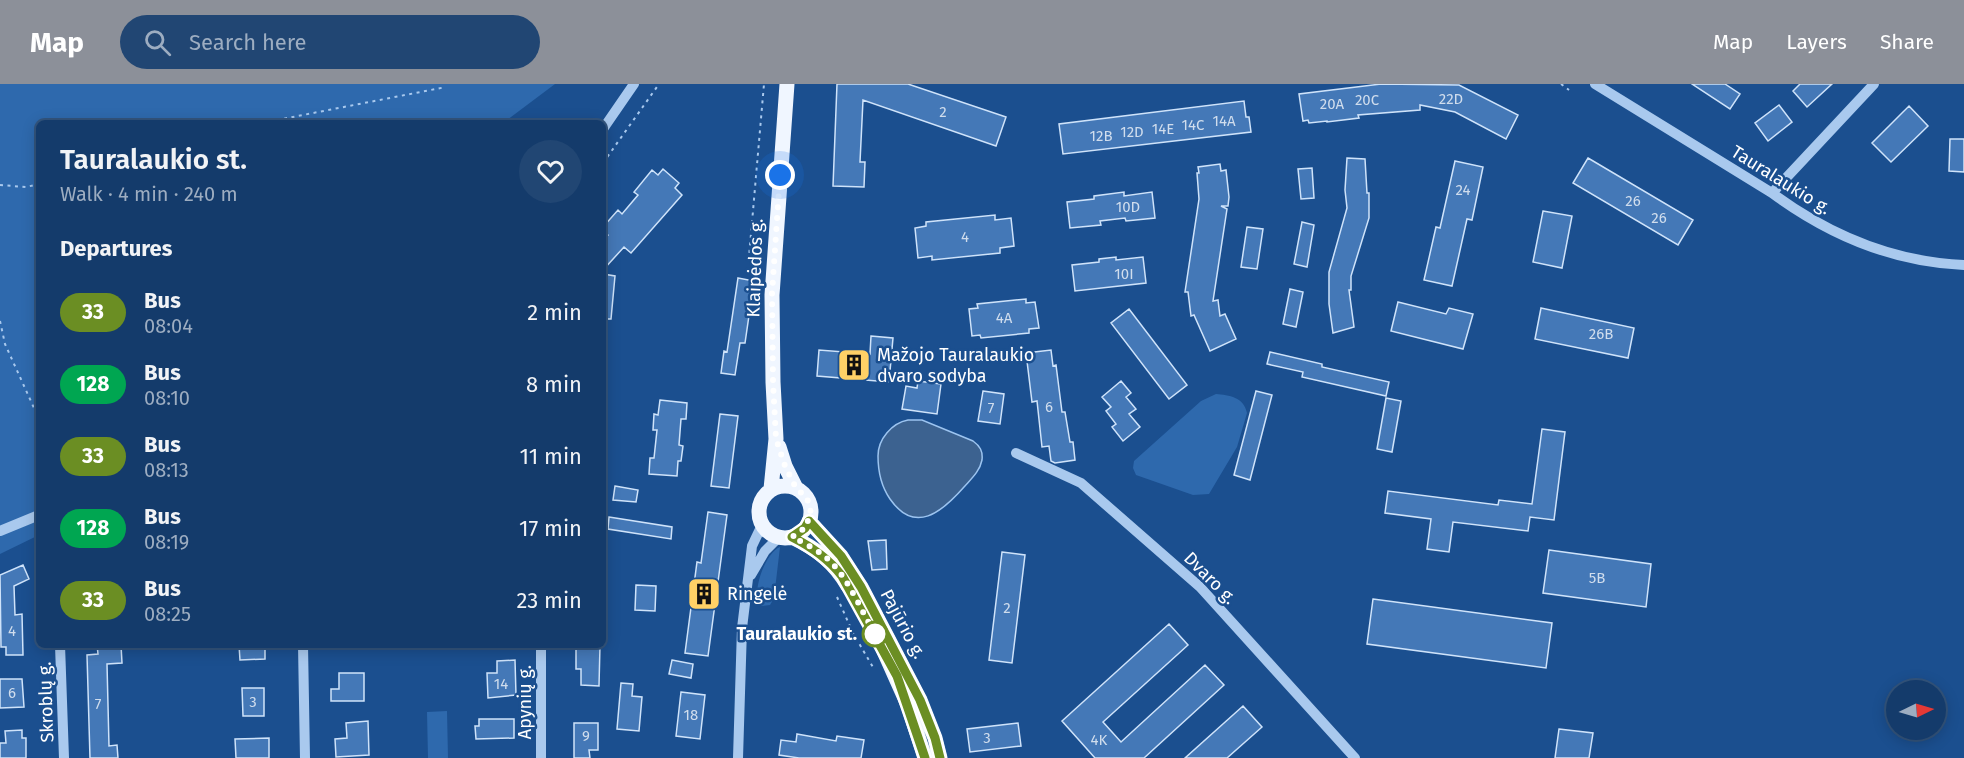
<!DOCTYPE html>
<meta charset="utf-8">
<style>
:root{--surface:#143b6b;--page:#214673;--text:#f1f3f6;--muted:#9dadc1;--line:#33557e;--accent:#8c9099}
body{margin:0;font-family:"Fira Sans",sans-serif;background:var(--page);color:var(--text);height:100vh;display:flex;flex-direction:column;font-size:22px;white-space:nowrap}
*{box-sizing:border-box;margin:0}
p{font-size:20px;color:var(--muted)}
.icon{flex:none;width:33px;height:33px;fill:none;stroke:currentColor;stroke-width:2;stroke-linecap:round;stroke-linejoin:round}
.map{position:relative;flex:1;overflow:hidden}
.sheet{position:absolute;left:36px;top:36px;width:570px;height:528px;display:flex;flex-direction:column;background:var(--surface);border-radius:9px;box-shadow:0 3px 15px #0003,0 0 0 2px var(--line)}
.sheet>*{flex:none}
.badge{padding:0 12px;border-radius:20px;font-size:21px;line-height:39px}
.needle{width:39px;rotate:85deg}
.tools{position:absolute;left:1886px;top:596px;display:grid;gap:12px}
.tools a{display:grid;place-items:center;width:60px;height:60px;border-radius:50%;background:var(--surface);box-shadow:0 3px 15px #0003,0 0 0 2px var(--line);font-size:30px}
.you{position:absolute;width:30px;height:30px;margin:-15px;border:4px solid #fff;border-radius:50%;background:#1a73e8;box-shadow:0 0 0 9px #1a73e833}
.map>.badge{position:absolute;translate:-50% -50%;box-shadow:0 0 0 3px #fff}
h2{padding:0 24px;font-size:22px;line-height:54px}
.round{display:grid;place-items:center;flex:none;width:63px;height:63px;border-radius:32px;background:var(--page)}
.summary{display:flex;align-items:center;justify-content:space-between;height:102px;padding:0 24px}
h1{font-size:28px;font-weight:600;line-height:45px}
ul{padding:0;list-style:none}
li{display:flex;align-items:center;gap:18px;height:72px;padding:0 24px}
li div{flex:1}
li b{display:block;font-size:22px}
li em{font-style:normal}
li .badge{min-width:66px;font-weight:700;text-align:center}
header{display:flex;align-items:center;gap:36px;box-sizing:border-box;height:84px;padding:0 30px;background:var(--accent);color:#fff}
header strong{font-size:28px}
nav{display:flex;gap:33px;margin-inline-start:auto;font-size:21px}
.search{width:420px;height:54px;background:var(--page);display:flex;align-items:center;gap:15px;box-sizing:border-box;padding:0 21px;border-radius:33px;color:var(--muted);font-size:22px}
.map>svg:first-child{display:block}
</style>
<header>
<strong>Map</strong>
<div class="search"><svg class="icon" aria-label="search" viewBox="0 0 24 24"><circle cx="10" cy="10" r="6"/><path d="M15 15l6 6"/></svg>Search here</div>
<nav><a>Map</a><a>Layers</a><a>Share</a></nav>
</header>
<div class="map">
<svg width="1964" height="674" viewBox="0 0 1964 674">
<rect width="100%" height="100%" fill="#1b4f8f"/>
<path fill="#2e69ad" d="M0,0H555L503,39H39V451L0,470Z
M1216,310C1229,311 1244,313 1247,329L1237,363L1209,410L1193,411L1136,391L1133,384L1134,377L1201,317Z
M780,463L774,514L770,521L761,522C750,510 765,469 780,463Z
M447,627L448,674H428L427,628Z"/>
<path fill="#3c6290" stroke="#9cc4f0" stroke-width="1.5" d="M908,336H922L973,357C980,362 983,367 982,376C980,387 971,395 964,403C942,428 915,451 890,415C881,402 878,387 878,372C878,355 892,339 908,336Z"/>
<path fill="#4478b7" stroke="#cfe3fa" stroke-width="1.5" d="M837,0H908L1006,33L996,62L863,16L860,78H865L864,103L833,102Z
M1381,0L1459,1L1518,31L1506,55L1455,28L1420,21V26L1358,31L1359,34L1327,38V37L1309,39L1308,36L1303,37L1299,10Z
M1692,0H1725L1740,10L1730,25Z
M1800,0H1832L1807,23L1793,7Z
M1244,17L1246,33H1249L1251,48L1063,70L1059,40Z
M1779,21L1792,38L1768,57L1755,39Z
M1909,22L1928,42L1891,78L1872,59Z
M1950,55H1964V88L1949,87Z
M1347,74L1365,75L1367,109H1369V134L1351,192V206H1349L1354,243L1333,249L1329,220V188L1347,124L1345,106Z
M1588,74L1693,136L1678,161L1573,99Z
M1455,77L1483,83L1472,136L1467,135L1452,202L1424,196L1436,143L1440,144Z
M1220,80L1221,87L1226,86L1229,113L1228,122H1221L1227,125L1213,217L1218,216L1220,232L1225,230L1236,255L1210,267L1194,231L1191,232L1188,208H1185L1199,115L1197,89H1199L1198,83Z
M1312,84L1314,114L1301,115L1298,85Z
M663,85L679,99L675,104L682,111L631,169L624,163L603,186V157L608,151L603,147V143L618,126L622,130L638,111L634,108L652,86L658,91Z
M1124,108V112L1152,108L1155,134L1126,137L1125,134L1100,137L1101,141L1070,144L1067,118L1094,115V112Z
M1543,127L1572,132L1562,184L1533,178Z
M995,131V136L1011,134L1014,162L1000,164V169L932,176V172L918,174L915,144L926,142V138Z
M1302,138L1314,141L1307,183L1294,180Z
M1247,143L1263,145L1257,185L1241,183Z
M1116,173V176L1143,173L1146,199L1075,207L1072,181L1099,178V175Z
M603,190L615,192L611,235H603Z
M738,194L754,197L745,259H740L735,291L721,289L724,267L727,268Z
M1290,205L1303,208L1296,243L1283,240Z
M1026,215V219L1035,218L1039,244L1029,245V249L981,254L980,251L972,252L969,225L978,224L977,220Z
M1398,218L1446,230L1449,224L1473,230L1463,265L1391,247Z
M1541,224L1634,244L1628,274L1535,255Z
M1129,225L1187,301L1169,315L1111,239Z
M871,252L893,254L889,298L817,292L819,266L870,270Z
M1051,266L1053,282L1056,281L1062,328H1065L1070,358H1073L1075,376L1055,379L1051,377L1049,362L1042,363L1037,317L1032,318L1026,269Z
M1270,268L1322,280V283L1389,298L1386,312L1302,293L1303,288L1267,280Z
M918,297L941,300L937,330L902,325L906,302L917,304Z
M1121,297L1131,309L1126,313L1136,325L1129,330L1140,343L1123,357L1112,343L1116,340L1106,327L1111,323L1102,313Z
M983,307L1004,310L1000,340L978,337Z
M1256,307L1272,311L1250,396L1234,391Z
M1386,314L1401,317L1392,368L1377,365Z
M660,316L687,319L686,335H681L679,361L683,362L681,377H678L677,392L649,390L650,374H654L657,346H653L654,330L658,331Z
M720,330L738,332L729,404L711,402Z
M1542,345L1565,348L1554,436L1530,433L1528,447L1453,438L1449,468L1427,465L1431,435L1385,429L1388,407L1498,421L1499,416L1532,420Z
M615,402L638,406L636,418L613,416Z
M708,428L727,431L708,572L685,569L697,478L701,479Z
M609,433L672,443L671,455L608,445Z
M886,456L887,485L872,486L868,457Z
M1549,466L1651,480L1646,523L1543,509Z
M1002,468L1025,471L1012,579L989,576Z
M23,481L29,495L14,502L15,531L22,530L23,571H6V563H1L0,491Z
M636,501L656,502L655,527L635,526Z
M1373,515L1552,539L1546,584L1367,560Z
M1169,540L1188,561L1103,638L1121,658L1205,581L1224,601L1144,674H1095L1062,637Z
M97,561H121L122,579L107,580L109,662L117,661L118,674H90L87,571L98,570Z
M239,561H265V575L240,576Z
M576,561H600L599,602L581,601V585H576Z
M515,576L516,611L488,614L487,589H497V577Z
M672,576L693,580L691,594L669,590Z
M339,589H364V617H331V605H339Z
M0,595H22L24,623L0,624Z
M621,599L633,600L632,612L642,613L639,647L617,645Z
M242,604H264V632H243Z
M681,608L705,611L700,655L676,652Z
M1243,622L1262,643L1227,674H1185Z
M479,635H514V654L476,655L475,642H479Z
M368,637L369,671L336,673L335,655L347,654L346,639Z
M574,639H598V666H589L590,674H574Z
M1018,639L1021,662L970,668L967,645Z
M1559,645L1593,649L1589,674H1555Z
M22,646V654H26V674H0V659H6L5,647Z
M797,650L836,657L837,652L864,656L861,674H799L779,671L781,656L796,658Z
M269,654V674H236L235,655Z"/>
<g fill="none" stroke-linecap="round" stroke-linejoin="round">
<path stroke="#a9c9ee" stroke-width="2" stroke-dasharray="3 4.5" stroke-linecap="butt" d="M1561,0L1569,6
M262,39L446,3
M603,79L659,0
M0,101L26,103L39,100
M758,189L749,173L764,0
M0,237L5,260L34,324
M837,513L853,549L874,585"/>
<path stroke="#a9c9ee" stroke-width="10" d="M1595,0L1772,109C1829,151 1892,178 1964,181
M603,45L634,0
M1772,109L1874,0
M1016,369L1081,399L1200,503L1355,674
M0,447L39,431
M751,491L765,467L779,453
M60,561L64,674
M303,561L305,674
M541,561V674
M738,674L742,544L752,462L762,441"/>
<path stroke="#f0f6ff" stroke-width="15" d="M779,363L785,382L796,404
M759 428a26 26 0 1 1 52 0a26 26 0 1 1-52 0Z
M771,405L776,355L773,298L772,211L787,0
M809,437L841,472L861,503L920,616L935,654L940,674
M792,453C817,465 834,478 848,502
M883,565L908,621L925,674"/>
</g>
<g fill="none" stroke-linecap="round" stroke-linejoin="round">
<defs>
<path id="line" d="M925,674L897,592L842,492C828,474 812,463 792,453L805,444L809,437L841,472L861,503L920,616L935,654L940,674"/>
</defs>
<use href="#line" stroke="#fff" stroke-width="14"/>
<use href="#line" stroke="#6b8e23" stroke-width="9"/>
<path stroke="#fff" stroke-width="6" stroke-dasharray="0 10.8" d="M780,91L772,210L773,298L776,355L785,382L796,404L807,414L811,429L805,444L792,453C806,460 820,467 831,478C849,496 862,528 875,550"/>
</g>
<defs>
<symbol id="building-square" viewBox="-11 -11 22 22"><rect x="-9" y="-9" width="18" height="18" rx="4" fill="#ffd166" stroke="#1b4f8f"/><path d="M-4-6H4V6H1V3H-1V6H-4ZM-2.5-4.3h1.7v1.8h-1.7ZM.8-4.3h1.7v1.8H.8ZM-2.5-1h1.7V.8h-1.7ZM.8-1h1.7V.8H.8Z" fill="#111"/></symbol>
</defs>
<g fill-rule="evenodd">
<use href="#building-square" x="835" y="262" width="38" height="38"/>
<use href="#building-square" x="685" y="491" width="38" height="38"/>
</g>
<circle fill="#fff" stroke="#6b8e23" stroke-width="3" cx="875" cy="550" r="12"/>
<g text-anchor="middle" dominant-baseline="central" stroke-width="5" stroke-linejoin="round" paint-order="stroke">
<g font-size="15" fill="#d0dded">
<text x="1451" y="15">22D</text>
<text x="1367" y="16">20C</text>
<text x="1332" y="20">20A</text>
<text x="943" y="28">2</text>
<text x="1224" y="37">14A</text>
<text x="1193" y="41">14C</text>
<text x="1163" y="45">14E</text>
<text x="1132" y="48">12D</text>
<text x="1101" y="52">12B</text>
<text x="1463" y="106">24</text>
<text x="1633" y="117">26</text>
<text x="1128" y="123">10D</text>
<text x="1659" y="134">26</text>
<text x="965" y="153">4</text>
<text x="1124" y="190">10I</text>
<text x="1004" y="234">4A</text>
<text x="1601" y="250">26B</text>
<text x="1049" y="323">6</text>
<text x="991" y="324">7</text>
<text x="1597" y="494">5B</text>
<text x="1007" y="524">2</text>
<text x="12" y="547">4</text>
<text x="501" y="600">14</text>
<text x="12" y="609">6</text>
<text x="253" y="618">3</text>
<text x="98" y="620">7</text>
<text x="691" y="631">18</text>
<text x="586" y="652">9</text>
<text x="987" y="654">3</text>
<text x="1099" y="656">4K</text>
</g>
<g font-size="18" fill="#fff" stroke="#1b4f8f">
<text transform="translate(1781 96) rotate(32)">Tauralaukio g.</text>
<text transform="translate(755 184) rotate(-88)">Klaipėdos g.</text>
<text transform="translate(1210 494) rotate(45)">Dvaro g.</text>
<text transform="translate(903 540) rotate(62)">Pajūrio g.</text>
<text transform="translate(46 618) rotate(-92)">Skroblų g.</text>
<text transform="translate(525 618) rotate(-90)">Apynių g.</text>
</g>
<g font-size="18" fill="#fff" stroke="#1b4f8f" text-anchor="start">
<text x="877" y="271">Mažojo Tauralaukio<tspan x="877" dy="21">dvaro sodyba</tspan></text>
<text x="727" y="510">Ringelė</text>
</g>
<g font-size="18" font-weight="bold" fill="#fff" stroke="#1b4f8f" text-anchor="end">
<text x="857" y="550">Tauralaukio st.</text>
</g>
</g>
</svg>
<div class="tools">
<a><svg class="needle" viewBox="-14 -14 28 28"><path d="M0-13l5 13h-10z" fill="#e53935"/><path d="M0 13l5-13h-10z" fill="#9dadc1"/></svg></a>
</div>
<div class="you" style="left:780px;top:91px"></div>
<section class="sheet">
<div class="summary"><div><h1>Tauralaukio st.</h1><p>Walk · 4 min · 240 m</p></div><a class="round"><svg class="icon" aria-label="heart" viewBox="0 0 24 24"><path d="M12 20l-8-8c-3-5 5-10 8-4 3-6 11-1 8 4z"/></svg></a></div>
<h2>Departures</h2>
<ul>
<li><span class="badge" style="background:#6b8e23;color:#fff">33</span><div><b>Bus</b><p>08:04</p></div><em>2 min</em></li>
<li><span class="badge" style="background:#00a651;color:#fff">128</span><div><b>Bus</b><p>08:10</p></div><em>8 min</em></li>
<li><span class="badge" style="background:#6b8e23;color:#fff">33</span><div><b>Bus</b><p>08:13</p></div><em>11 min</em></li>
<li><span class="badge" style="background:#00a651;color:#fff">128</span><div><b>Bus</b><p>08:19</p></div><em>17 min</em></li>
<li><span class="badge" style="background:#6b8e23;color:#fff">33</span><div><b>Bus</b><p>08:25</p></div><em>23 min</em></li>
</ul>
</section>
</div>
